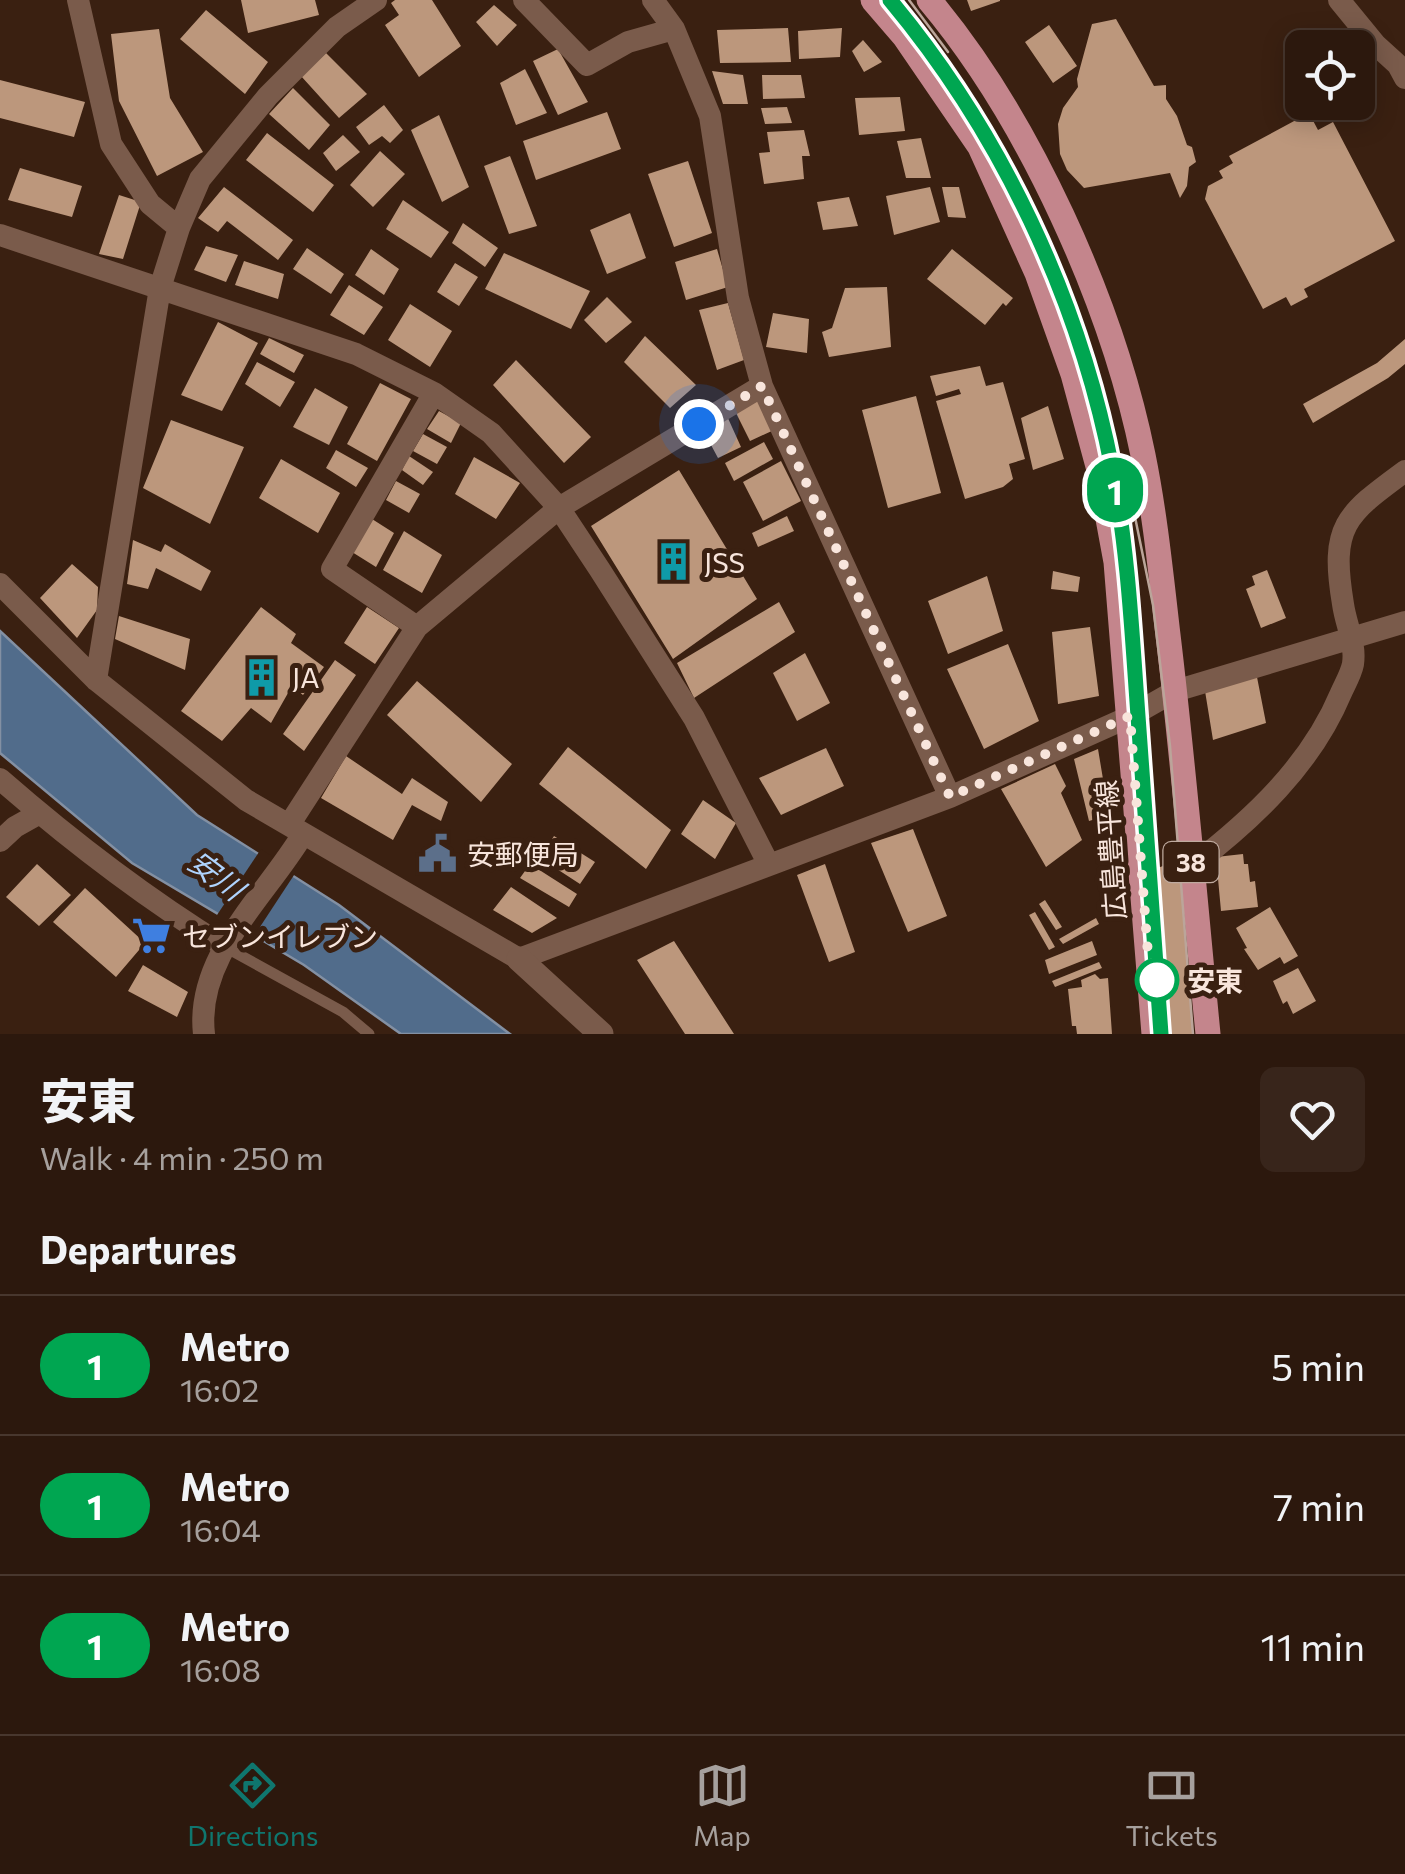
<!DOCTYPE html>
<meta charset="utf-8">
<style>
:root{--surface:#2c180d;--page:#38251b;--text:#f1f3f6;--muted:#a6a09d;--line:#48372e;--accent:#0f766e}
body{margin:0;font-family:Commissioner,"Noto Sans JP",sans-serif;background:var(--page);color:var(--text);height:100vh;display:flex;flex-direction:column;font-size:38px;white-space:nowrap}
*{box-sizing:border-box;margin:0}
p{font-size:32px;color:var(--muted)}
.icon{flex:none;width:55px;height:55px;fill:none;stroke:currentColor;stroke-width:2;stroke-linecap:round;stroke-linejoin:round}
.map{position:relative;height:1034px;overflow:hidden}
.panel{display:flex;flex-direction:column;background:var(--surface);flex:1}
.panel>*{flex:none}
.badge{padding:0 20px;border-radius:32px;font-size:35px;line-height:65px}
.tools{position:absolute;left:1285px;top:30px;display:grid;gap:20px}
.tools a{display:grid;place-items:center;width:90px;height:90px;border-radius:15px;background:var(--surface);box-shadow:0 5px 25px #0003,0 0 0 2px var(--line);font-size:50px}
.you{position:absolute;width:50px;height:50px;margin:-25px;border:8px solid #fff;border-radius:50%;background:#1a73e8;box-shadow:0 0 0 15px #1a73e833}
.map>.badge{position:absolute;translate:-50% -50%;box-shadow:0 0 0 5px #fff}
h2{padding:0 40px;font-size:38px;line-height:90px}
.round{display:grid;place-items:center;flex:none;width:105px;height:105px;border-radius:15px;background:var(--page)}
.headline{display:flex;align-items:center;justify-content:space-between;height:170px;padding:0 40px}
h1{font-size:48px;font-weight:800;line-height:75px}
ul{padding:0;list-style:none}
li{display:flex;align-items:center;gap:30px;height:140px;padding:0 40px;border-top:2px solid var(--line)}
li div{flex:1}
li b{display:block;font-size:38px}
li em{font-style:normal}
li .badge{min-width:110px;font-weight:700;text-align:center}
.tab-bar{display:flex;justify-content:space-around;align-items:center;height:140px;border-top:2px solid var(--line);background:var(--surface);font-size:28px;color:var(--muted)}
.tab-bar a{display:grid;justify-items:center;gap:5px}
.tab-bar .on{color:var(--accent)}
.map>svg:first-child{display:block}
</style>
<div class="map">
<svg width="1405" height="1034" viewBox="0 0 1405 1034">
<rect width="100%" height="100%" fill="#3a2011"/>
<path fill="#516c8b" stroke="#8390a3" stroke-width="2.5" d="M0,631L197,815L339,905L510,1034H401L304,965L132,863L0,753Z"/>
<path fill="#3a2011" d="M261,849L296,872L252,939L215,918Z"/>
<path fill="#bc977c" d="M241,0H315L319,15L248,33Z
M395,0H432L461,46L419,77L385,25L399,15L391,3Z
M967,0H1000V1L971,11Z
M494,5L517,25L497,46L476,22Z
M206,10L268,62L245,94L180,39Z
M1116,19L1154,86L1166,85V99L1177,116L1187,145L1192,147L1196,162L1189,167L1187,186L1180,198L1170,173L1084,188L1067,170L1060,154L1058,124L1063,108L1078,87L1077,79L1092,24Z
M1049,25L1077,66L1053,83L1025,42Z
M788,28L791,62L720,63L717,30Z
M842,28L840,57L799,59L798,31Z
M159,29L170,98L203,152L157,176L119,101L111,34Z
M863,40L882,62L864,72L852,51Z
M558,49L588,102L558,115L533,61Z
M326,53L367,94L339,118L301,76Z
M525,69L547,113L516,125L500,83Z
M712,71L743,75L748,104H723Z
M762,75H801L805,98L763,99Z
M0,80L85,102L74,137L0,118Z
M293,88L330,125L309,150L269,114Z
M900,97L905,131L859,135L855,98Z
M384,105L403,130L390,143L382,136L369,145L356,127Z
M787,107L792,123L765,124L761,108Z
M607,112L621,149L536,180L523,141Z
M1309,113L1318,130L1333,122L1395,241L1304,289L1308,297L1291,306L1286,297L1263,309L1205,199L1208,186L1223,178L1219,171L1233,163L1229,156Z
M439,115L469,187L442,202L411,130Z
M804,130L810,156H802L804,179L764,184L759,153L770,152L767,132Z
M267,133L334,185L313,212L246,160Z
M343,135L360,152L336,171L323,153Z
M921,138L931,178H906L897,141Z
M380,151L405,174L373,207L350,185Z
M510,156L537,226L509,234L484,166Z
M688,161L712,233L674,247L648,174Z
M20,168L82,186L72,217L8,200Z
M224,187L293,240L278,260L227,221L218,232L198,218Z
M930,187L940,222L894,235L886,196Z
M942,187H959L966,218L948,217Z
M119,195L141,202L123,259L99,254Z
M849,197L858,226L823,230L817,202Z
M403,200L449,232L431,258L386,229Z
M630,213L646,258L607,274L590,230Z
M463,223L498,248L485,267L452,243Z
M206,246L238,255L226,282L194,270Z
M307,248L344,274L331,294L293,269Z
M371,249L399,269L384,295L355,275Z
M717,249L728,287L686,300L675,262Z
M952,249L1013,298L1006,306L1003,303L985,325L927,279Z
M504,253L590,291L571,329L485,289Z
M244,261L284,274L278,299L235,285Z
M455,263L478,277L459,306L437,292Z
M349,285L383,307L364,335L330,315Z
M887,287L891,347L829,357L822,332L832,328L845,288Z
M607,297L632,322L606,343L584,320Z
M728,303L744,360L717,370L699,310Z
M410,304L452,331L430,367L388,340Z
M773,313L809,319L807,353L766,347Z
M218,322L258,343L222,411L181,395Z
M645,336L696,385L670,408L624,362Z
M269,338L304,355L294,373L260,354Z
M1405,339V364L1388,378L1313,423L1303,404L1377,363Z
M516,360L591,437L564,463L493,385Z
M257,362L295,382L280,407L245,384Z
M980,366L986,386L1003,382L1025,459L1009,464L1013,479L1003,487L965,499L936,401L961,394L959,389L936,396L930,376Z
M380,383L411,399L377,461L347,444Z
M315,388L348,407L329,445L293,427Z
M916,396L941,493L888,508L862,410Z
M759,400L774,430L750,441L736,413Z
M1048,406L1064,459L1033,470L1021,418Z
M439,411L461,423L451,443L427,429Z
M727,416L741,447L718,458L703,430Z
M171,420L244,447L210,524L143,488Z
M423,434L447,447L437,464L413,451Z
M764,442L773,459L734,481L725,463Z
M336,450L368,468L356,487L326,468Z
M409,456L433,472L423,485L402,470Z
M474,457L520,483L496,519L455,494Z
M281,459L340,493L318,533L259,498Z
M781,461L801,501L763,521L743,482Z
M679,470L757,599L673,659L591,526Z
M396,481L420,494L409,513L386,500Z
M787,516L794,531L758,547L752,533Z
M372,519L394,533L376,567L352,552Z
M404,531L442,555L422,593L383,570Z
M133,540L161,552L165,544L211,571L201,591L156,568L148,589L127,584Z
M72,564L98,587L97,610L77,638L40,598Z
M1267,570L1286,618L1261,628L1246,589L1255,585L1252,576Z
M1053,571L1080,577L1078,592L1051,589Z
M987,576L1003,631L948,654L928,601Z
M779,602L795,632L694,698L677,663Z
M261,607L296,634L291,643L324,667L303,695L292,686L271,723L251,708L222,741L181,711Z
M367,607L399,628L375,664L344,643Z
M119,616L190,639L185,670L115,639Z
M1090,627L1099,696L1058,704L1052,632Z
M1008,644L1039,721L984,749L947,669Z
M805,653L830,703L797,721L773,673Z
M335,660L356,675L304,751L283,734Z
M1256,672L1266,723L1213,740L1205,691Z
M417,681L512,764L481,802L387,715Z
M568,747L671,830L646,869L539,784Z
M826,748L844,786L781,815L759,778Z
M1098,749L1109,815L1089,821L1074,759Z
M346,756L402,794L412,778L448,802L441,821L412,805L393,840L321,798Z
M1055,764L1066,786L1061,793L1082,840L1046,867L1001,789Z
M703,800L736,823L715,859L681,834Z
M913,829L947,916L908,932L871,843Z
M554,836L595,862L580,884L540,858Z
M1243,854L1244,864H1248L1250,882L1255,881L1258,907L1221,911L1216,857Z
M37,864L71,895L39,926L6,897Z
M530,864L577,894L569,907L520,878Z
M825,864L855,952L829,962L797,875Z
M1163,866L1181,871L1193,1034H1157L1152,870Z
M511,887L557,918L532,933L493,910Z
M85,888L145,943L116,977L53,922Z
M1045,900L1062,927L1056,930L1039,904Z
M1270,907L1298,956L1284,964L1280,957L1258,970L1244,949L1247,948L1236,928Z
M1035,912L1055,947L1049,950L1029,915Z
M1096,918L1099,924L1063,944L1059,939Z
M674,941L734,1034H685L637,960Z
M1092,941L1097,955L1049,974L1045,960Z
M1099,962L1102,968L1055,987L1052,981Z
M143,965L188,992L177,1017L128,991Z
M1298,968L1316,1001L1293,1014L1287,1001L1283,1004L1273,981Z
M1095,974L1100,979L1108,978L1112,1034H1077L1076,1026H1072L1068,989L1082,987L1081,980Z"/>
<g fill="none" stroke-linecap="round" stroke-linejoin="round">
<path stroke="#7a5b4b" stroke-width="11" d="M225,947L343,1012L369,1034"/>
<path stroke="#7a5b4b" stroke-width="22" d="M78,0L111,144L150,204L179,228
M524,0L587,65L628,42L674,29
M653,0L674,29L710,116L738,298L762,386L950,797
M1339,0L1375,44L1398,65L1405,78
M0,235L356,354L434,393L491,433L559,508L600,570L694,718L768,863
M0,584L96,680L246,800L519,959L950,797L1131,716L1175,691L1405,622
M417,627L332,569L434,393
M96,680L160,288L179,228L200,179L268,96L337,27L376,0
M0,779C71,841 144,897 225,947
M289,825L417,627L559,508L762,386
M0,841L15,827L40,813
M1192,866C1253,819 1311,765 1341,693C1345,684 1351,674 1353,664C1356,642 1346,626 1343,604C1330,526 1345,515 1405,471
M204,1034C195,956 266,896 303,834"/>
<path stroke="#7a5b4b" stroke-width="25" d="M519,959L601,1034"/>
<path stroke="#c4858c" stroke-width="25" d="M873,0L904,36L980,147L1037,273L1073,374L1099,470L1116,562L1154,1034
M929,0C1029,119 1112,303 1143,455C1155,514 1161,575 1168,635C1184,768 1195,901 1208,1034"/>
<path stroke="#bba59a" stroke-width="2.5" d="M890,0C1000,133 1079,298 1112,468C1127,547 1131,629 1137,709C1145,817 1154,926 1161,1034
M909,0L948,52
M1126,473L1153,605L1170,746L1193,1034"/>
</g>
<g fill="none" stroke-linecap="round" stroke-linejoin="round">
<defs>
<path id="line" d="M890,0C1001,133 1079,298 1112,468C1128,549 1132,634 1138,716C1146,822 1154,928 1161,1034"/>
</defs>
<use href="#line" stroke="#fff" stroke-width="22"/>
<use href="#line" stroke="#00a651" stroke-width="15"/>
<path stroke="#f8e5dc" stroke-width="10" stroke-dasharray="0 18" d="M699,424L762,386L950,797L1130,716L1148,954L1157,980"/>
</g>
<defs>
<symbol id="building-bare" viewBox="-9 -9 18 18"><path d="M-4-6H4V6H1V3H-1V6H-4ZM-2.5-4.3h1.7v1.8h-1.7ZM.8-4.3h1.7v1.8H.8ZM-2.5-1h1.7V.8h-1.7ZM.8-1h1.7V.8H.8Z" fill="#0f9aa8" stroke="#3a2011" stroke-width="2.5" paint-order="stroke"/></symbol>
<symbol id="civic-bare" viewBox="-9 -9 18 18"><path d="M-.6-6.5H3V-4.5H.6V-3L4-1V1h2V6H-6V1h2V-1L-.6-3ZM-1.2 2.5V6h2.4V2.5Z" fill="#5c6f8a" stroke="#3a2011" stroke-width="2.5" paint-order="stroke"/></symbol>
<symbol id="supermarket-bare" viewBox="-9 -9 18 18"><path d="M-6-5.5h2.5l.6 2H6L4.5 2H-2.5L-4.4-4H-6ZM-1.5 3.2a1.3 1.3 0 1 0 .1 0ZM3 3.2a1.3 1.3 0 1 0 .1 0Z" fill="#3f7fe0" stroke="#3a2011" stroke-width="2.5" paint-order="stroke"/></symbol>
</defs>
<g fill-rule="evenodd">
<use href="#building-bare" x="646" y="534" width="55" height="55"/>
<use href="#building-bare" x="234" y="650" width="55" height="55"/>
<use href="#civic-bare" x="410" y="826" width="55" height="55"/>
<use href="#supermarket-bare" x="124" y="908" width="55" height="55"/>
</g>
<circle fill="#fff" stroke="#00a651" stroke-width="5" cx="1157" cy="980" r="20"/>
<g text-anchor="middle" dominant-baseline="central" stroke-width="10" stroke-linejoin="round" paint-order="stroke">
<rect fill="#3a2011" stroke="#bfaa9f" stroke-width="2.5" x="1163.5" y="842" width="55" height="40" rx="8"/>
<g font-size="25" font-weight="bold" fill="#f8e5dc">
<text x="1191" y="862">38</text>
</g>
<g font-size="28" fill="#f8e5dc" stroke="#3a2011" text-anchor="start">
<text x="704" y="562">JSS</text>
<text x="292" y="677">JA</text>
<text x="467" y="854">安郵便局</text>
<text x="182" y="936">セブンイレブン</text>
</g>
<g font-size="28" fill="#f8e5dc" stroke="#3a2011">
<text transform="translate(1110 850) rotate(-94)">広島豊平線</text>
</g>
<g font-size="28" font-weight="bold" fill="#f8e5dc" stroke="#3a2011" text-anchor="start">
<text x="1187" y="980">安東</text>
</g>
<g font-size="30" font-style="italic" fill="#afd3fd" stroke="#3a2011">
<text transform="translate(217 874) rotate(37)">安川</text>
</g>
</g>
</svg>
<div class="tools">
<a><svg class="icon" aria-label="locate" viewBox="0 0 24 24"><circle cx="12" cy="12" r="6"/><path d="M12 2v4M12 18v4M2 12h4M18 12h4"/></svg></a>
</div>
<div class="you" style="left:699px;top:424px"></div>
<b class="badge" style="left:1115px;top:490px;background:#00a651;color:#fff">1</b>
</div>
<section class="panel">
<div class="headline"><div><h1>安東</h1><p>Walk · 4 min · 250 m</p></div><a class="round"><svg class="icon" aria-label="heart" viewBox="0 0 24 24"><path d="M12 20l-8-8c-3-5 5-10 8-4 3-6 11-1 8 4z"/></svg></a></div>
<h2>Departures</h2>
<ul>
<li><span class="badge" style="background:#00a651;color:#fff">1</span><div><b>Metro</b><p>16:02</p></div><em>5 min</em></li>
<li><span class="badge" style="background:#00a651;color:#fff">1</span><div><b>Metro</b><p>16:04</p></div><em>7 min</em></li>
<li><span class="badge" style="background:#00a651;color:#fff">1</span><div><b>Metro</b><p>16:08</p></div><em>11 min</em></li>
</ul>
</section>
<nav class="tab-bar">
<a class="on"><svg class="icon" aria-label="directions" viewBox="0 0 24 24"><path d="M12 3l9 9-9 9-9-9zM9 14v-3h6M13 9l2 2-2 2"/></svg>Directions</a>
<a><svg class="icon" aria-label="map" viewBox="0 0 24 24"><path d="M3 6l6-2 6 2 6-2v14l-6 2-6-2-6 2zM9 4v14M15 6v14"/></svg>Map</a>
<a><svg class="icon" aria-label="tickets" viewBox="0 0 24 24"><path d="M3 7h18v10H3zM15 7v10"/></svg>Tickets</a>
</nav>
